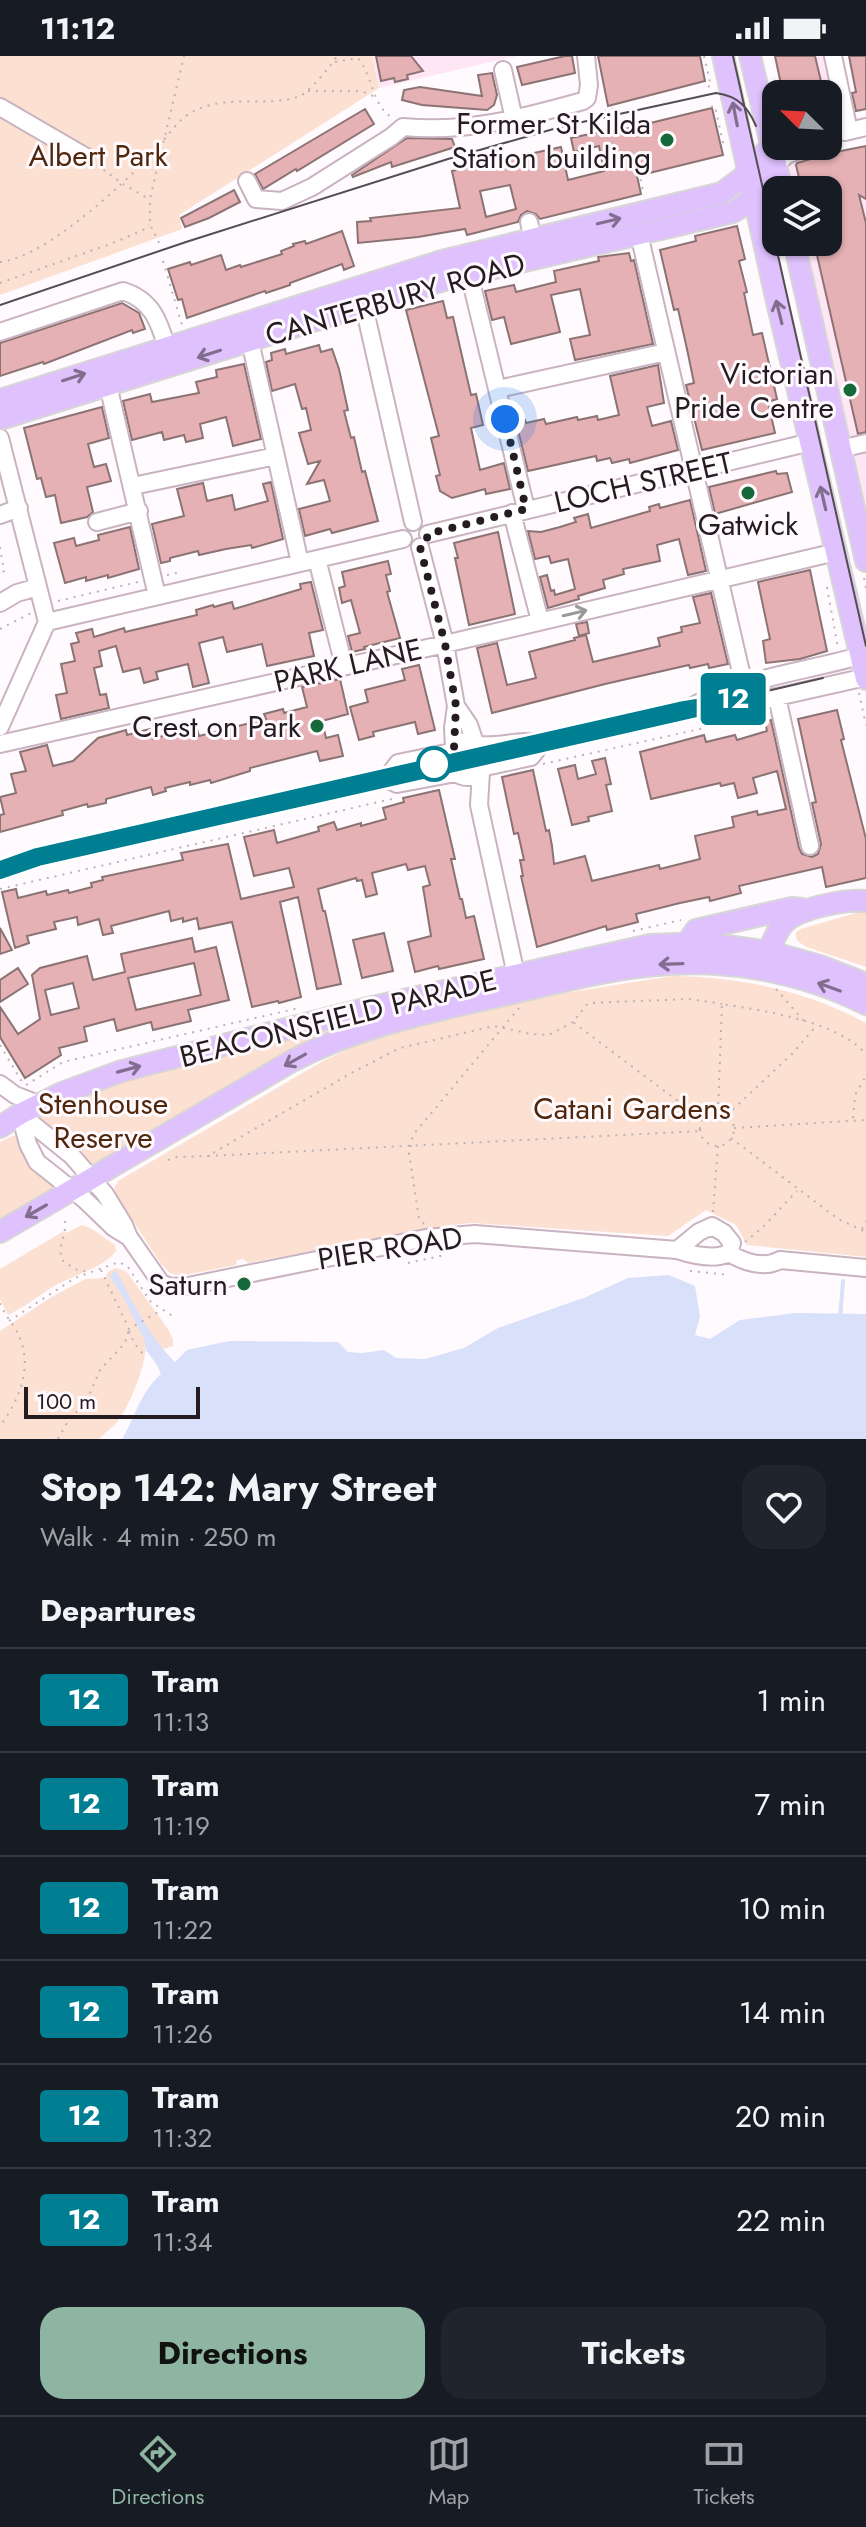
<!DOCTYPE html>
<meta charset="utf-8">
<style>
:root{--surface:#171b24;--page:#20242c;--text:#f1f3f6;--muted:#9ea1a6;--line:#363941;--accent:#8eb5a1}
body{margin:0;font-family:Jost,sans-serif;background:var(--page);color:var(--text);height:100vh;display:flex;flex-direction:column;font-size:30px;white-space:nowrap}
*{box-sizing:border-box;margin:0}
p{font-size:26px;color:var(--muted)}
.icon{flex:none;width:44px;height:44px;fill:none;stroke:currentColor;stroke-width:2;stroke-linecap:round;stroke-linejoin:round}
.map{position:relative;height:1383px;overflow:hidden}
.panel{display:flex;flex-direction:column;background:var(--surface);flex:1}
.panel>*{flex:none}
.badge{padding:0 16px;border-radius:6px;font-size:28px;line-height:52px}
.needle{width:52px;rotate:294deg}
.tools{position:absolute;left:762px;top:24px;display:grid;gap:16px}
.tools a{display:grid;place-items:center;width:80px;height:80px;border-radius:16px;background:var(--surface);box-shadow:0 2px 6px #0004;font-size:40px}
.scale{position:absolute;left:24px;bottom:20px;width:176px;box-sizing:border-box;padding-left:8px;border:4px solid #241c21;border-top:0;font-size:22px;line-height:28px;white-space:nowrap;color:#241c21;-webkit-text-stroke:6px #fffafd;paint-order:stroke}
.you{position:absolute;width:40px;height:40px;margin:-20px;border:6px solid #fff;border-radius:50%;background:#1a73e8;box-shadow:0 0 0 12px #1a73e833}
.map>.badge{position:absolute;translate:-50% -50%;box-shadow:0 0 0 4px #fff}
h2{padding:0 40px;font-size:30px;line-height:72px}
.round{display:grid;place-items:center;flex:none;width:84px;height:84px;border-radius:24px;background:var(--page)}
.summary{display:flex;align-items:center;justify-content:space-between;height:136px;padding:0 40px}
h1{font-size:38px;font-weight:700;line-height:60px}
.action{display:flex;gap:16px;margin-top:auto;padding:16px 40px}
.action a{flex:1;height:92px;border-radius:24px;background:var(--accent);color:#111;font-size:32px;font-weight:700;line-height:92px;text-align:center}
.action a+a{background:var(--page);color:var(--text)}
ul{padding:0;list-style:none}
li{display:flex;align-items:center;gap:24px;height:104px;padding:0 40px;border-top:2px solid var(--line)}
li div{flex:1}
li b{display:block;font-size:30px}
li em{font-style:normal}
li .badge{min-width:88px;font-weight:700;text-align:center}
.status{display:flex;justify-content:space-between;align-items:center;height:56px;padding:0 40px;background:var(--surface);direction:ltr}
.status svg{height:22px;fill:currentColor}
.tabs{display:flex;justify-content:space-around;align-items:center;height:112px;border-top:2px solid var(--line);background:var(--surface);font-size:22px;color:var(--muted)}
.tabs a{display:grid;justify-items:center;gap:4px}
.tabs .selected{color:var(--accent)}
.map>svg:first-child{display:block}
</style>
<div class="status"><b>11:12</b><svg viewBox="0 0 49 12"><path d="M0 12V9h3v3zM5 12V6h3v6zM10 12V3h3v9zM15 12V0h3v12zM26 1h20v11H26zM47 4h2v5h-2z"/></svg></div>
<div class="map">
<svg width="866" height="1383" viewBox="0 0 866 1383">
<rect width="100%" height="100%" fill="#fffafd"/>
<path fill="#ffe6f5" d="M372,0H517L379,32Z
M775,0H828L843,59L828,64V38H783Z
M866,90V449L806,186H828V134H794L789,110L793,103Z"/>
<path fill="#fce0d1" d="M0,0H372L379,32L179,159L182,173L0,239Z
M866,854V911L807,891C800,887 794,884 796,876L801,873Z
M672,920C739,921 806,934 866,967V1201L747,1189L736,1169L706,1154L668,1180L472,1167L450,1169L248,1207L243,1203L237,1204L236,1209L180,1220L170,1217L161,1208L118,1142L114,1132L118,1125L323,1005L365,985L398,973L527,943Z
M351,963L352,968L331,975L279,1001L91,1112L36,1066L41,1058L89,1032Z
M22,1079L57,1132L0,1165V1086L12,1080Z
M82,1169C94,1172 104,1182 115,1189L116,1195C104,1212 70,1220 51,1232C37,1241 23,1252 8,1259L0,1243V1213L64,1175L66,1177Z
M115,1212L126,1215L168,1273L173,1283V1290L163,1293L160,1290L109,1220C121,1238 140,1264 145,1285C149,1304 129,1351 117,1366C112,1372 105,1377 99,1383H0V1275L53,1240L86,1223L105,1222L108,1216Z"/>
<path fill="#d8e0fa" d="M116,1214C133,1247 149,1280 175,1306L187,1294L229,1285L338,1286L348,1296L362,1297L384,1294L396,1302L425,1303L464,1292L498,1272L586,1241L628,1222L669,1219L695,1230L700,1260L695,1279L710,1283L740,1264L795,1257L866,1258V1383H122C137,1358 138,1340 161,1318L157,1309L146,1294L144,1283L123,1241L109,1220Z"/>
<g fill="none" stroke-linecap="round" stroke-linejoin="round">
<path stroke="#d8e0fa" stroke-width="4" d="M840,1263L843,1225"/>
</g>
<path fill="#e6b1b4" stroke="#8b7374" stroke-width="2" fill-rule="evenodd" d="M376,0H411L423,15L407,19L408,23L395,26L394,22L381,25Z
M565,0H572L575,17L522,29L517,11Z
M598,0H700L705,25L608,50Z
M775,0H815L824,38H783Z
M849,0H866V53L856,55L852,37L856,36Z
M492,17L497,39L494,49L487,54L422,49L402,44L404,34L420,31L482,40L478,19Z
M712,52L723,99L637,120L641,138L540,163L536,158L527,155L521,159L518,166L467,179L465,173L418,181L358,187L357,166L371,165L370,162L460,152L452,115L561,91L568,124L604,115L599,90L574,96L571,82L604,75L605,78ZM510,129L516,153L486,161L480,135Z
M365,53L374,68L297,115L296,113L263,133L255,118Z
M407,82L452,83L455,91L392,111L391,106L353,121L352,119Z
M866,90V143L859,139L866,167V376L858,378L814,186H828V134H802L796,109L797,107L831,97Z
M234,134L240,146L209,162L185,171L181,162Z
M737,170L745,203L739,205L747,236L744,237L753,279L762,277L777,343L768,346L775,377L702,394L686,329L694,327L687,293L678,253L674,254L660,194L696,185L695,180Z
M342,175L354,210L344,214L342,208L290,227V229L266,237L265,235L187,262L182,243L178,244L168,213L190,206L191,209L221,199L226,214L240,209L241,211L282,198L281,195L294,190L293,188L305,185L306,188Z
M629,197L631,205L634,204L653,288L575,304L570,283L590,279L580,233L551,239L560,276L511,288L504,261L492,264L485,235L514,229L516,236L556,226L554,215L599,205L598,201Z
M443,245L447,262L453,261L471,339L476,338L481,360L483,369L471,372L480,414L504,407L510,433L486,438L485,433L452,442L440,435L436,420L440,419L431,382L439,380L406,254Z
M122,247L139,257L145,273L133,277L132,274L44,308L43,306L0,320V287Z
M319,289L321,296L332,293L339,313L348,354L344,355L351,382L354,381L362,416L365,415L378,465L332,477L330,473L305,480L299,453L330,445L324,424L307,428L320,405L308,408L299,377L311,374L306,352L302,353L295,328L272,335L266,306L272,304L271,297L285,293L286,298Z
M244,308L261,383L233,390L226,361L200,368L203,382L186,386L184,379L164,384L162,376L132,384L123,345L150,338L152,346L199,337L196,326L217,321L216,314Z
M658,309L664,347L647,351L652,370L671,365L678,394L630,407L629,403L612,407L610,402L597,405L596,400L528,415L516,366L525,364L526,367L544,363L546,368L577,361L578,364L597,360L598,364L619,359L610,320Z
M102,351L109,382L88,388L94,411L106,408L111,425L87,431L93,456L87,461L61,467L55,439L46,441L41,422L37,423L24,372Z
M776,415L777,418L787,417L792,436L715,458L709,431Z
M271,426L283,483L252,492L251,489L226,493L199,499L198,495L170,502V505L161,507L152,468L184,460L177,433L203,427L207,445L232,439L235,454L268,445L263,428Z
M690,444L706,515L688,519L679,483L657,489L660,505L623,513L624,518L603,524L605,532L578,540L579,543L548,552L540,521L547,519L551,535L554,534L555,539L575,533L568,503L551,507L549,500L535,503L528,475L541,476L560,471L576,466L574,462L588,458L591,472L650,455L649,451L659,448L660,452Z
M130,471L139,513L108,522V519L86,525V521L65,527L54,487L74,482L76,490L99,484L98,479Z
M498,476L515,558L469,569L455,502H458L454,487Z
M388,505L391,518L386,519L390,535L387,536L400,582L364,591L365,593L352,596L348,580L360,577L351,544L342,547L339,532L345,530L342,516Z
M810,514L827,595L800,603L766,607L763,585L770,583L758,526Z
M311,526L323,574L309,577L314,600L267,610L262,588L227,596L223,581L199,587L209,627L193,631L188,608L156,616L158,623L144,627L140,612L123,616L116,590L99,595L102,610L94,612L100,639L106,638L109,652L61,663L56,639L67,637L61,608L75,605L71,588L79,586L76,577L92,573L94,581L124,572L125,576L197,559L196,554L213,549L214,551L232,546L234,553L301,533L300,528Z
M711,537L728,608L709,612L708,608L690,612L689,609L605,628L492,657L477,592L497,587L507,629L536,622L529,596L575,584L574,582L586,579L593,606L660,590L658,582L682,576L681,571L700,567L693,541Z
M587,566L589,577L579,580L576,568Z
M419,609L435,674L418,678L415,666L373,676L374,680L359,684L350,651L368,646L365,634L405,624L402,613Z
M340,623L348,658L322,665L326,682L338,679L343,700L320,705L317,695L250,712V715L211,727L210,724L190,729V726L165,732L166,735L153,739L151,731L106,743V747L88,751L87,748L62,755L63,759L0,776V759L4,758L0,741L16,737L11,718L26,715L20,696L47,689L53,710L73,705L98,682L126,674L127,679L150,673L153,683L188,672V676L197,673L199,680L266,663L264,658L283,653L284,657L307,651L302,631Z
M837,654L844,683L841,684L866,783V822L826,831L822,811L739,830L741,837L710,845L709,841L680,847L636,858L638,866L607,874L606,870L537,891L521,820H523L520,804H524L518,777L514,778L502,721L533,714L546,775L549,774L552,790L554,808L585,800L592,825L659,809L660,813L700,803L695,780L734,771L732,761L757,755L758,759L786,753L777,715L753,722L757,737L738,742L734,727L721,730L720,727L651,743L640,696L704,679L706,686L735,679L737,684L767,675L765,665L771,664L799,792L802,798L812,801L818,798L821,788L812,747L816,746L798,663Z
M605,702L611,728L606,729L612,755L588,761L589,765L572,769L558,713L575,709L578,723L596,718L592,705Z
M439,734L455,803H451L460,843H462L466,862L474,860L484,903L439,913L438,910L415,916L408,886L431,880L423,831L430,829L425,810L408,814L406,808L372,817L377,838L366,841L362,824L357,825L356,822L318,833L323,855H325L341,928L317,933L298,841L280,846L301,941L279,947L278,945L252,951L232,866L199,873L197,862L183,866V862L171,865L169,855L111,870L113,877L103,879L99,863L78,869L77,861L54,866L56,873L27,880L29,887L15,892L2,836L16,833L18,842L46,835L47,839L68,834L69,837L92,831L91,827L103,824L102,821L183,804L181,797L228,788L241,843L294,831L289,812L254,820L244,781L274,774L277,787L319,775L318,771L334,766L337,774L361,767V770L386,763L383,752L404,746L403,742Z
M0,872L12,894L0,898Z
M384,877L393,915L362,922L353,884Z
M192,882L195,896L216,891L229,944L188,954L191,965L153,974L151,966L117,975L114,963L84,971L87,985L59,992L61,999L25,1022L0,981V951L18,978L40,963L32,919L40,912L87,900L93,924L125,916L121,898ZM194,907L201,939L136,954L128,922ZM73,927L79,952L51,959L45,934Z
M18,912L28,928L0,946V924Z"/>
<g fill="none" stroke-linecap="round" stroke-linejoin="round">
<defs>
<path id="minor" d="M833,0L849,75
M503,14L514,63
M0,51L86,101
M828,75L845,76L866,71
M776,108L788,98L814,90
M247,125L256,143L282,145L312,131L391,81L403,71C467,77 522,62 583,45L587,42L589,29L586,0
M529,166L535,192
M639,178L744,629
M469,217L526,453
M361,237L413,466
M0,276L123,235C152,244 159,265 167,292
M250,285L300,507
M108,329L157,540
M498,333L666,296
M0,382L47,566L0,671
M840,393L866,387
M133,430L276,400
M512,457L540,565
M0,459L19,452
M97,466L139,455
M428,478L811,386
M420,491L445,588L456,650L453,672L454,692
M317,503L344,610
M0,547L17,537L38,531
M47,566L403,483
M777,641L810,790
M456,650L469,669L475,687
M693,650C743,621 811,615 866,598
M450 703a18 18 0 1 1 36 0a18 18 0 1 1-36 0Z
M0,688L445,588L836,496
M480,689C501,691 521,683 542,687L681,655L777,641L866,621
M485,711L531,701L542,687
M481,716L479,749L516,919
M386,723L398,707L451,696
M0,814L37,801L376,725L386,723L397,728L456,717
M0,1028L15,1039L38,1048
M20,1058L72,1100L105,1138L124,1169L129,1181L161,1227L170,1231L188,1230L426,1182L475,1178L677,1194C692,1199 715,1204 729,1197L732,1187L724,1177L712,1170L699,1176L677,1194
M20,1058L28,1088L37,1106L85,1144L114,1172L127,1180
M729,1197C744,1206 764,1213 780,1204L866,1212"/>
<path id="major" d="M723,0L777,246L866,623
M750,0L782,134
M794,186L866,505
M0,344L442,205L722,137L741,123L772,89
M0,363L444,224L733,156L747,147L776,108
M687,887L696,874L792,852L802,853
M763,907C770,896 773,882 780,872C793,852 845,843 866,845
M0,1071L20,1058L62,1037L122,1015L364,953L650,889L705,887L770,896L820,910L866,928
M0,1176L292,1005C355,972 422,958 490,942C542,931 593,916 646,910C720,901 799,914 866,948"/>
</defs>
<use href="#minor" stroke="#cab3c1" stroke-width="20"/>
<use href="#major" stroke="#d8d6d7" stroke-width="24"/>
<path stroke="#bab4b7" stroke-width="2" stroke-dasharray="2 6" stroke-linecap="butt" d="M704,0L711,30L706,31
M335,6L358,2C374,22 371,47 391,61
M308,35H361L373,40
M711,51L715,50L724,91
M604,55L616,52
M618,70L608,72L613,99L634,95L644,139
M97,109L123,128L149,143
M159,187L150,168V143L184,0
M163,205L182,269
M0,206C46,201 121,130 153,97C164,85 174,69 186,60C221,35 266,53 300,40C309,36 332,9 337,0
M0,227L113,187L143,174L149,169
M0,491L4,515L0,518
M167,519L181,516
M864,522L866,532
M827,531L838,592
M58,545L138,526
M0,573L31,557
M859,637L866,669
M543,708L767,658
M0,833L396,742
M633,875L681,864
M776,933L804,965
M573,966L549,979L531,978L494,970L400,992L353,1016L208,1100L701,1075
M0,989L22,1026
M26,1029L63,1006L299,952
M718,1056L722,948C765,955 837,965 866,998
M700 1073a17 17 0 1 1 34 0a17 17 0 1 1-34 0Z
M727,1059L792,998L816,970
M853,1062L855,1039L866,1020
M703,1064L573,966L588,947L690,943L722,948
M734,1072L866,1064
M731,1082L838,1163L862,1174L866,1179
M168,1104L177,1101L207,1100
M713,1156L718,1090
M65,1165C67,1179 57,1189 62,1204L75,1213L88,1216
M424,1168L419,1163L409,1097L413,1079L519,952
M862,1173L866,1165
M745,1186L762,1172L797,1135
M408,1207L445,1199
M101,1214L129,1273L160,1255
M690,1215L730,1219
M0,1247C4,1258 10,1264 16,1274C35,1307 20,1343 0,1370
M9,1265L75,1222L119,1206L128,1211L150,1245L174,1261
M129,1275L134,1287L143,1298
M58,1383L67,1367L87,1344L100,1314L125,1287L129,1273"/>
<use href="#minor" stroke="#fff" stroke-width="16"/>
<use href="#major" stroke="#dec1fd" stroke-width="20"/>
<path stroke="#544d51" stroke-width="2" d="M733,0L866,590
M0,249L186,186L448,103L564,70L716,37C738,40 748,51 756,70
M0,811L37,798L679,652L733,643L823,622"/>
</g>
<defs><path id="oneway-shaft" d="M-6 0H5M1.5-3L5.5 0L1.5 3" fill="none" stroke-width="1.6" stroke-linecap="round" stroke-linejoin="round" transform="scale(2)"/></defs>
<g stroke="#816e8f">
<use href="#oneway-shaft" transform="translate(735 58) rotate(-101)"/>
<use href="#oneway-shaft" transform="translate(609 165) rotate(-13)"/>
<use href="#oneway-shaft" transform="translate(779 256) rotate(-104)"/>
<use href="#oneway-shaft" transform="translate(209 298) rotate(162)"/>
<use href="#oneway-shaft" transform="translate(74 321) rotate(-18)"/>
<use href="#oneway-shaft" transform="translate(823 442) rotate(-103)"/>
<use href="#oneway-shaft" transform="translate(671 908) rotate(178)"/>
<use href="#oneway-shaft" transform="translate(829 931) rotate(-160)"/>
<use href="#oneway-shaft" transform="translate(295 1004) rotate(151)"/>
<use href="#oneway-shaft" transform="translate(129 1013) rotate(-15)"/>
<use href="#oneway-shaft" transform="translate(36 1155) rotate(150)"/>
</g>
<use stroke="#9c999b" href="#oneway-shaft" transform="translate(575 557) rotate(-13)"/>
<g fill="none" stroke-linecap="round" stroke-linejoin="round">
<defs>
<path id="line" d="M0,811L37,798L679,652L733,643L697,655L38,804L0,817"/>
</defs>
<use href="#line" stroke="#fff" stroke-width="18"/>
<use href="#line" stroke="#007e92" stroke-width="12"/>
<path stroke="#241c21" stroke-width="8" stroke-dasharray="0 14.4" d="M434,708L440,699L451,696L454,692L456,650L445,588L420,491L426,486L428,478L526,453L505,363"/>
</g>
<g fill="#16693a" stroke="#fffafd" stroke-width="3">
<circle cx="667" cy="84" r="8"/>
<circle cx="850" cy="334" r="8"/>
<circle cx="748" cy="437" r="8"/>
<circle cx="317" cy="670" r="8"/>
<circle cx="244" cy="1228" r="8"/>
</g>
<circle fill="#fff" stroke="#007e92" stroke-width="4" cx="434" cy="708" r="16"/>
<g text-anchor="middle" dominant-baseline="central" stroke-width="6" stroke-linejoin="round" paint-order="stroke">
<g font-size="30" fill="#241c21" stroke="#fffafd" text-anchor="end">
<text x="651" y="67">Former St Kilda<tspan x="651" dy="34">Station building</tspan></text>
<text x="834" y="317">Victorian<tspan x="834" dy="34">Pride Centre</tspan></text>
<text x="748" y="468" text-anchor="middle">Gatwick</text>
<text x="301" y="670">Crest on Park</text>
<text x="228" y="1228">Saturn</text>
</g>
<g font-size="30" fill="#50270c" stroke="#fffafd">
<text x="98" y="99">Albert Park</text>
<text x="103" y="1047">Stenhouse<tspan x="103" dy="34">Reserve</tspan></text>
<text x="632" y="1052">Catani Gardens</text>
</g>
<g font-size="30" fill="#241c21" stroke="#fffafd">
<text transform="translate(395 243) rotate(-16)">CANTERBURY ROAD</text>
<text transform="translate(643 426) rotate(-13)">LOCH STREET</text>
<text transform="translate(348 609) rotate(-13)">PARK LANE</text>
<text transform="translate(338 962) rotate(-14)">BEACONSFIELD PARADE</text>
<text transform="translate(390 1192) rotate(-9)">PIER ROAD</text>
</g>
</g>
</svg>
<div class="tools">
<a><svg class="needle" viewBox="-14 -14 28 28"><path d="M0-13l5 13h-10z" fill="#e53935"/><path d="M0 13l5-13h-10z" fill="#9ea1a6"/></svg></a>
<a><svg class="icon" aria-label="layers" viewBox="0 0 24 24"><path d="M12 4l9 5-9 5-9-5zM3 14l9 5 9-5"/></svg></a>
</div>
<div class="scale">100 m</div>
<div class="you" style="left:505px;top:363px"></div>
<b class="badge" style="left:733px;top:643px;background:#007e92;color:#fff">12</b>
</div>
<section class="panel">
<div class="summary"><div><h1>Stop 142: Mary Street</h1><p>Walk · 4 min · 250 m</p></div><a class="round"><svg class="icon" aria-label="heart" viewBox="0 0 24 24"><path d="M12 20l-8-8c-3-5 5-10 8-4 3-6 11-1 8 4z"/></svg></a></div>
<h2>Departures</h2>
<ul>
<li><span class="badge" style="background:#007e92;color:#fff">12</span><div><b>Tram</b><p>11:13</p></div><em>1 min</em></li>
<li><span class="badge" style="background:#007e92;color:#fff">12</span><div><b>Tram</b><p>11:19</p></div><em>7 min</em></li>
<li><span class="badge" style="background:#007e92;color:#fff">12</span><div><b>Tram</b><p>11:22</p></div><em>10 min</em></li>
<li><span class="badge" style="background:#007e92;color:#fff">12</span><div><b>Tram</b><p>11:26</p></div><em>14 min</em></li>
<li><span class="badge" style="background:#007e92;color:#fff">12</span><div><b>Tram</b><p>11:32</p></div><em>20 min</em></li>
<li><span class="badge" style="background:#007e92;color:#fff">12</span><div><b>Tram</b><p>11:34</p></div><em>22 min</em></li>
</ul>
<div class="action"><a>Directions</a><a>Tickets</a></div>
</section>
<nav class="tabs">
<a class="selected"><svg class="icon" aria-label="directions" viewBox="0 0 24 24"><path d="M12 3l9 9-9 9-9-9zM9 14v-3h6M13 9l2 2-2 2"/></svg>Directions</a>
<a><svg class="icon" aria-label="map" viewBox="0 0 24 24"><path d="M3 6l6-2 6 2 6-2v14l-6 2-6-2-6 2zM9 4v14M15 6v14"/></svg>Map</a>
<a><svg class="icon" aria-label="tickets" viewBox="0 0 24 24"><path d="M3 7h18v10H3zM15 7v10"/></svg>Tickets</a>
</nav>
